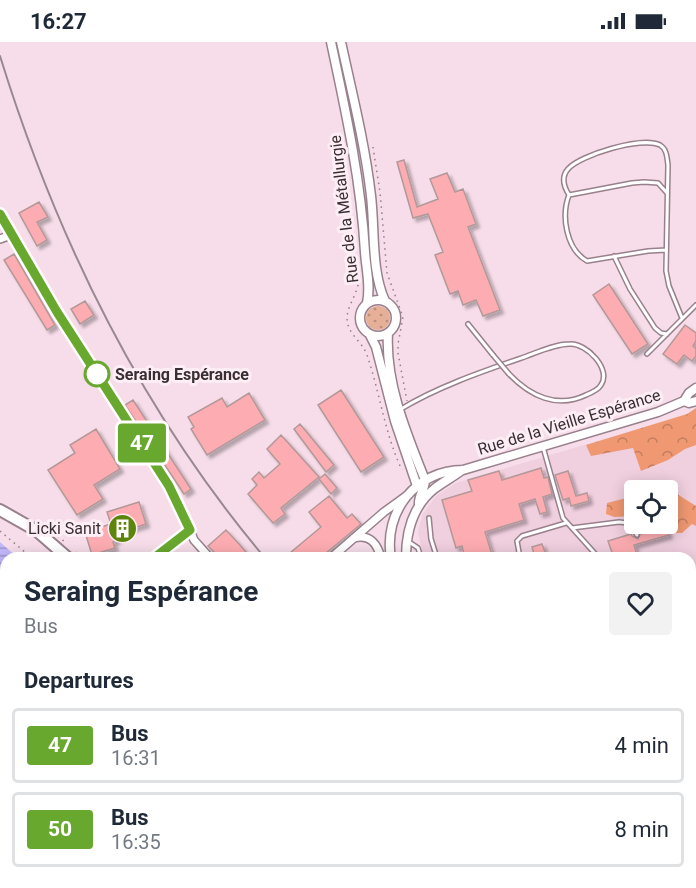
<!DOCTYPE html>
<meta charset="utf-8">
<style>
:root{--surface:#fff;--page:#f2f2f3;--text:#1f2937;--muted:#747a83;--line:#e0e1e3}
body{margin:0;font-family:Roboto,sans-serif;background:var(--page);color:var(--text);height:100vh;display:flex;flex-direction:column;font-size:22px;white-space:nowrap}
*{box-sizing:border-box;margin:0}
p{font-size:20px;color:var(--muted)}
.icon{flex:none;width:33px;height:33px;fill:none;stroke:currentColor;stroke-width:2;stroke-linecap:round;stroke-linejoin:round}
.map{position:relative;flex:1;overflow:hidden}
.sheet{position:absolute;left:0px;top:510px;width:696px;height:336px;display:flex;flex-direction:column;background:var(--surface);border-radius:18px 18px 0 0;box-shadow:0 3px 15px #0003}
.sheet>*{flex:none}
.badge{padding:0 12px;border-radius:4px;font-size:21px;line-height:39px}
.buttons{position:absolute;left:624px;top:438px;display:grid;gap:12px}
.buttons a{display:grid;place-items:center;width:54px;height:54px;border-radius:6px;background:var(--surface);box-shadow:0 3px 15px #0003;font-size:30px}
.map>.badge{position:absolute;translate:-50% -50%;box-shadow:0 0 0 3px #fff}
h2{padding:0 24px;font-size:22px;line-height:54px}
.round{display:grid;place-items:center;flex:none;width:63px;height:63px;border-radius:6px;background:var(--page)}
.overview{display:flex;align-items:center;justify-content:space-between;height:102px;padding:0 24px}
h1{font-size:28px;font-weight:700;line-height:45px}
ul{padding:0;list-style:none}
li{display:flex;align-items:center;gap:18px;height:75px;margin:0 12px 9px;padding:0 12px;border:3px solid var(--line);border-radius:6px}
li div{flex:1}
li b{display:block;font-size:22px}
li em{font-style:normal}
li .badge{min-width:66px;font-weight:700;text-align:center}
.status{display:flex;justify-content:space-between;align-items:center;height:42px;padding:0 30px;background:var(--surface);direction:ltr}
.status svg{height:16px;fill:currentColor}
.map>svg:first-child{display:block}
</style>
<div class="status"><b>16:27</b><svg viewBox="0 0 49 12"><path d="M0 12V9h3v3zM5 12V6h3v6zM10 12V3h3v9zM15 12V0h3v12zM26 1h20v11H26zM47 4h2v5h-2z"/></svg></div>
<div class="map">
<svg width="696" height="846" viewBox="0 0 696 846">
<defs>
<pattern id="grass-dots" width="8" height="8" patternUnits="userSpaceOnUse" patternTransform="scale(1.5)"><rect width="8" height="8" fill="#e6af98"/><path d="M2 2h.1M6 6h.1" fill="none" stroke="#bb8f7d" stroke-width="1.8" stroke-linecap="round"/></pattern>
<pattern id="forest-crowns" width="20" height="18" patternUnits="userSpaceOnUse" patternTransform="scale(1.5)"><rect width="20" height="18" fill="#ef9872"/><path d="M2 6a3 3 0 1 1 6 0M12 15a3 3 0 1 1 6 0" fill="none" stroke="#c37c5e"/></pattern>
<pattern id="water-rules" width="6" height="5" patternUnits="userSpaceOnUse" patternTransform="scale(1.5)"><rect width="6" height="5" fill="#c2b7fa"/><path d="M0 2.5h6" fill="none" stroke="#9f95cb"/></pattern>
<filter id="shadow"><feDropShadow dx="3.5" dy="3.5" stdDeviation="1.5" flood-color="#0004"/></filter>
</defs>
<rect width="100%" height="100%" fill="#f6dde9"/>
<path fill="#f0cfdf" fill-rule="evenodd" d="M696,370V596L690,597V516H424L418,491L422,473L436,454L456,441ZM634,448H668V482H634Z
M0,564L6,570V620L0,614Z
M216,840H274L266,846H222Z"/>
<path fill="url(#grass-dots)" d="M366 276a12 12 0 1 1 24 0a12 12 0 1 1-24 0Z"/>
<path fill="url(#forest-crowns)" d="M696,366V403L685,407L668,418L641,429L633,406L591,414L586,403L687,372Z
M668,451L677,452L696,464V484L692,482L682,491H676L668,479Z
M634,454V474L614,475L606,472L607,461Z
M690,634L696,636V683L690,684Z"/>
<path fill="url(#water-rules)" d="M0,500L18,516H6V570L0,564Z
M0,614L6,620V840L0,833Z
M6,840H216L222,846H12Z"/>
<path fill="#fdadb2" stroke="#b39899" stroke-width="1.5" filter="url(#shadow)" d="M404,118L417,165L438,157L430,137L447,131L455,150L463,147L476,182L468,185L500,268L483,274L476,258L463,263L458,249L450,252L435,213L443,210L428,172L413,176L397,120Z
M39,160L48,175L37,180L47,198L37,204L19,171Z
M14,212L55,283L47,288L4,218Z
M609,242L648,302L632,312L593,253Z
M85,259L94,273L80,282L71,267Z
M685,283L696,291V299L693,304L696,307V314L692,319L684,313L677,322L663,312Z
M341,348L384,415L361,430L318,363Z
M249,351L265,378L207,413L191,387L194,385L188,375L222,356L227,365Z
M133,358L191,447L184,452L125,363Z
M300,382L334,423L326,430L294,387Z
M96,387L120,427L94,443L103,457L77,473L48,428L75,411L70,403Z
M281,393L319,435L281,466L285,472L273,481L248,452L257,443L252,437L259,430L264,436L280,422L267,407Z
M541,426L544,436L548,435L552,452L543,455L547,470L540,472L535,457L519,462L524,478L485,490L493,516H465L462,504L456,506L442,458L472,449L468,438L499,429L502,438Z
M568,429L576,454L587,451L589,459L571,464L569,456L563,458L555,433Z
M325,432L337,446L331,452L319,437Z
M329,454L347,476L352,472L361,482L320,516H284L321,485L309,470Z
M139,460L146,482L118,491V497L113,500L115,506L92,513L85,490L111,482L107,470Z
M654,482H661L662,485L666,484L669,493L634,503L638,516H630L629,513L614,516L608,499L631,492L632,494L638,497L640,492L644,491L642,486Z
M226,488L240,503L251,516H223L220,512L218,514L208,504Z
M542,502L547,516H535L532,505Z"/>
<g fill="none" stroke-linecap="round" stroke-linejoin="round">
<defs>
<path id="service" d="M667,151L658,141L644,140L632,141L569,153C564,145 561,135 568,127C580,113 642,94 660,103C667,107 667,116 668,123L666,229L669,244L682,276
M569,153C561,174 566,207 587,219L648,209L666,208
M614,214L630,247L655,286L661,291L667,292
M468,282L493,313
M647,312L696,263
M401,367C439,344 484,329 527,314C540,309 556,302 570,302C586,301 612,327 601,343C598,348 591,351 586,353C557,367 530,354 509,332
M543,405L563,476L599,516
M429,476L431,497L437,516
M572,486L619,480L628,481L637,493
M409,500L418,506L421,516
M520,516L517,499L522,494L566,481
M690,584L696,586
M0,592L6,598
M239,840L245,846"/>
<path id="minor" d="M0,197L11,193
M190,488L194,498L210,516
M354,496C370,492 377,501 381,516
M331,516L384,470L406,454
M423,840L429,846
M319,846L320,840
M444,846L460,840"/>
<path id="tertiary" d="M331,0C346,70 361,139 365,210C366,227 371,244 367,261
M341,0C352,51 365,102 371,154C375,187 371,229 385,259
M0,172L61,278L169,445L190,488L154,516
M360 276a18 18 0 1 1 36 0a18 18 0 1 1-36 0Z
M388,291C385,341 407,393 425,438C425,448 418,453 419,463
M370,293L376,305L395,379L417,444
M684,359L689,351L696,346
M391,516C383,470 416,428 463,428L658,370L684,359L689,361L696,359
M406,516C406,490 413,464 434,447C443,440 453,435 462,428
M690,782L696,783"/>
<path id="primary" d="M0,468L37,489L68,516
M607,840L612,846
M621,840L624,846"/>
</defs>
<use href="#service" stroke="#98818c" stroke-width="6"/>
<use href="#minor" stroke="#98818c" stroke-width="10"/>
<use href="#tertiary" stroke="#98818c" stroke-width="11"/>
<use href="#primary" stroke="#98818c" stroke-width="14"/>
<path stroke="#907f86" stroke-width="1.5" stroke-dasharray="1.5 4.5" stroke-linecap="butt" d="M373,105L380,150L387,231L403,275L398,302V311L407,359
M359,237C358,252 347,263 347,277C348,293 362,299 367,313C380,351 385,393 402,428
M0,489L32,516
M58,494L66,501
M76,510L81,516"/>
<use href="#service" stroke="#fff" stroke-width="3"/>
<use href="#minor" stroke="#fff" stroke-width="7"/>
<use href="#tertiary" stroke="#fff" stroke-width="8"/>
<use href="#primary" stroke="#fff" stroke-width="10"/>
<path stroke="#998890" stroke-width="2" d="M0,14C56,195 142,370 265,516
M568,840L575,846"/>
<defs>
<path id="service-bridge" d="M493,313L509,332"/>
</defs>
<use href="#service-bridge" stroke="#98818c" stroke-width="6" stroke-linecap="butt"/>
<use href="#service-bridge" stroke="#fff" stroke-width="3"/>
</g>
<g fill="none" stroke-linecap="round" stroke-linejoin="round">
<defs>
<path id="line" d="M0,172L57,270L169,444L190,488L154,516"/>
</defs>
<use href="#line" stroke="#fff" stroke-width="14"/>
<use href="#line" stroke="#69a82f" stroke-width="9"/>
</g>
<defs>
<symbol id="building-disc" viewBox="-11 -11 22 22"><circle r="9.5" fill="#5e850b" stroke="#fdedf4"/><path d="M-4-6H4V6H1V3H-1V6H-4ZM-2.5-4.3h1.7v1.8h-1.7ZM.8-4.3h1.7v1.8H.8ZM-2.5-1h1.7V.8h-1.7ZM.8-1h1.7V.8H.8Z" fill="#fff"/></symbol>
</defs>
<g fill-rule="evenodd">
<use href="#building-disc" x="106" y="470" width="33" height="33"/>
</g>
<circle fill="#fff" stroke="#69a82f" stroke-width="3" cx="97" cy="332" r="12"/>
<g text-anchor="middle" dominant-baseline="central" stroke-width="6" stroke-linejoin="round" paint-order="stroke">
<g font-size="16" fill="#392f33" stroke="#fdedf4">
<text transform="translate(344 167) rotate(-97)">Rue de la Métallurgie</text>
<text transform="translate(569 380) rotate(-17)">Rue de la Vieille Espérance</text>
</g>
<g font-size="16" font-weight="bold" fill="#392f33" stroke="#fdedf4" text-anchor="start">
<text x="115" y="332">Seraing Espérance</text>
</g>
<g font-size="16" fill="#392f33" stroke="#fdedf4" text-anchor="end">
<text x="101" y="486">Licki Sanit</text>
</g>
</g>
</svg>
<div class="buttons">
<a><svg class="icon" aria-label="locate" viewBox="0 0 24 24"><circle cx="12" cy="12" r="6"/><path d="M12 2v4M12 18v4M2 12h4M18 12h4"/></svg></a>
</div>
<b class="badge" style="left:142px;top:401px;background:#69a82f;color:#fff">47</b>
<section class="sheet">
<div class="overview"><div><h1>Seraing Espérance</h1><p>Bus</p></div><a class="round"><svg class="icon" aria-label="heart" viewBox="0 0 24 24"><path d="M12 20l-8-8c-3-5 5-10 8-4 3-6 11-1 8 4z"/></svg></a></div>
<h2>Departures</h2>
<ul>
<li><span class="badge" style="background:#69a82f;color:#fff">47</span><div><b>Bus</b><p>16:31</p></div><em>4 min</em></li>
<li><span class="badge" style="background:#69a82f;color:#fff">50</span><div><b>Bus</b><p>16:35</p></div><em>8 min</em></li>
</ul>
</section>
</div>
